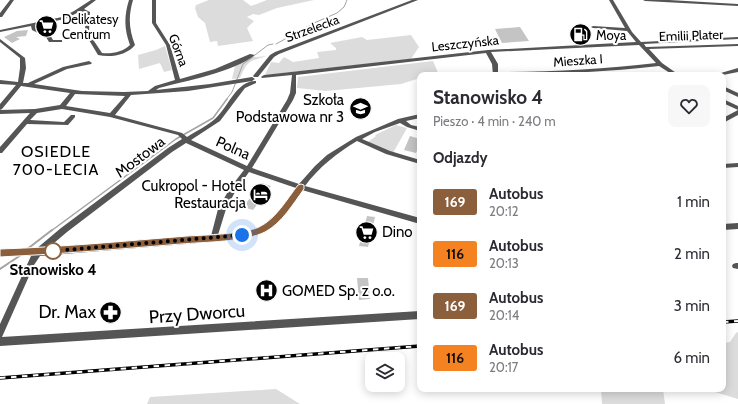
<!DOCTYPE html>
<html lang="pl">
<meta charset="utf-8">
<style>
:root{--surface:#fff;--page:#f7f7f7;--text:#2b2b33;--muted:#7c7c81}
body{margin:0;font-family:Cabin,sans-serif;background:var(--page);color:var(--text);height:100vh;display:flex;flex-direction:column;font-size:15px;white-space:nowrap}
*{box-sizing:border-box;margin:0}
p{font-size:13px;color:var(--muted)}
.icon{flex:none;width:22px;height:22px;fill:none;stroke:currentColor;stroke-width:2;stroke-linecap:round;stroke-linejoin:round}
.map{position:relative;flex:1;overflow:hidden}
.panel{position:absolute;left:417px;top:72px;width:309px;height:320px;display:flex;flex-direction:column;background:var(--surface);border-radius:8px;box-shadow:0 2px 10px #0003}
.panel>*{flex:none}
.badge{padding:0 8px;border-radius:3px;font-size:14px;line-height:26px}
.tools{position:absolute;left:365px;top:352px;display:grid;gap:8px}
.tools a{display:grid;place-items:center;width:40px;height:40px;border-radius:8px;background:var(--surface);box-shadow:0 2px 10px #0003;font-size:20px}
.you{position:absolute;width:20px;height:20px;margin:-10px;border:3px solid #fff;border-radius:50%;background:#1a73e8;box-shadow:0 0 0 6px #1a73e833}
.map>.badge{position:absolute;translate:-50% -50%;box-shadow:0 0 0 2px #fff}
h2{padding:0 16px;font-size:15px;line-height:36px}
.round{display:grid;place-items:center;flex:none;width:42px;height:42px;border-radius:8px;background:var(--page)}
.headline{display:flex;align-items:center;justify-content:space-between;height:68px;padding:0 16px}
h1{font-size:19px;font-weight:800;line-height:30px}
ul{padding:0;list-style:none}
li{display:flex;align-items:center;gap:12px;height:52px;padding:0 16px}
li div{flex:1}
li b{display:block;font-size:15px}
li em{font-style:normal}
li .badge{min-width:44px;font-weight:700;text-align:center}
.map>svg:first-child{display:block}
</style>
<div class="map">
<svg width="738" height="404" viewBox="0 0 738 404">
<rect width="100%" height="100%" fill="#fff"/>
<path fill="#dcdcdc" d="M209,0H243L251,6L267,0H314L277,8L259,15L253,14L247,17L254,21L247,28L253,41L218,46L217,41L210,42L205,23L198,17L195,8L196,5Z
M411,35L419,47L411,59L265,75L271,62L279,63L284,57L293,62L319,58L317,52L336,50V48L330,43L362,37L367,40Z
M165,46L172,70L164,72L160,63L139,69L138,55L156,50Z
M252,56L256,57L267,56C250,61 247,61 240,78L232,79L235,66Z
M433,61L439,75H420V78L401,84L326,91L297,88L298,77Z
M396,125L407,128L393,153L368,142L376,136L375,135Z
M738,332V399L705,389H723V343L730,342L736,333Z
M276,389L300,404H147L150,397Z
M601,389H663L665,404H602Z"/>
<g fill="none" stroke-linecap="round" stroke-linejoin="round">
<path stroke="#a3a3a3" stroke-width="1" d="M276,44L314,23L337,13L344,7L347,0
M255,55L268,45L273,44
M226,100L232,92L243,64L253,57"/>
<path stroke="#a3a3a3" stroke-width="1.5" d="M51,231L176,139L213,118L227,99"/>
<path stroke="#a3a3a3" stroke-width="2" d="M26,250L52,230
M0,269L21,255"/>
</g>
<path fill="#c4c4c4" d="M520,27L529,41L502,43L495,29Z
M28,30L26,36L16,37L20,39L12,43L4,37L17,31Z
M410,136L420,139V144L416,153L404,150Z
M262,183L271,186L253,210L243,207Z
M367,216L375,217L368,247L359,246Z
M357,278H368L370,299L359,300Z"/>
<g fill="none" stroke-linecap="round" stroke-linejoin="round">
<path fill="#555" fill-rule="evenodd" d="M10,0H14L2,17H0V13Z
M91,0H96L84,9L90,12L89,31L90,35L102,53C112,54 123,52 130,45C124,29 124,16 129,0H133C128,17 129,29 135,45C127,55 111,58 98,55L86,35L85,31L86,13L81,11L65,19L35,25L36,28L50,35L53,40H62V42H49L46,37L32,30L31,26L0,32V30L62,17L74,11Z
M152,0H156V23L170,45L180,79L215,69L250,54L255,55C234,72 185,81 159,88L156,90L210,84L252,77L255,79L252,81L188,91L131,95L115,115L182,133L187,137C196,131 209,125 216,118C228,107 237,80 256,81V83L245,88L220,121L191,140L247,166L287,100L290,93L292,75L262,78L261,77L264,75L488,50L636,42L627,31L593,28L591,27L593,26L625,28L609,0H613L632,32L641,42L738,37V39L644,44L646,47L738,44V46L649,49L662,63L679,75H673L659,66C604,72 549,75 493,75L492,64L486,53L296,75V93L293,100L252,168L299,184L315,166L327,155L356,137L398,119L420,114V118L406,121L411,125L420,127V131L407,127L400,123L375,132L362,139L390,151L420,160V164L386,154L357,141C337,153 319,167 305,186L420,218V224L302,190C276,228 268,236 222,241L40,256L34,265L2,337L420,311V319L0,346V324L31,256H0V250L36,249L61,228L168,148L182,139L178,135L110,117L62,109L37,113L30,120L64,122L71,115H75V117L68,125L27,124L2,153H0V147L30,113L0,114V110L35,109L60,105L70,93L21,86L2,109L0,110V104L16,85L0,84V80L18,82L20,68V58L0,42V39L25,58L26,68L23,83H28L63,67L89,61L92,63L91,64L67,69L34,84L82,91L124,92L148,91L155,86L175,80L166,45L152,23ZM639,45L656,63C604,69 551,72 498,72V64L491,52ZM75,94L125,96L110,113L66,106ZM186,143L244,170L230,188L218,209L211,236L47,249L67,232L172,152ZM249,172L296,188C271,224 263,232 218,235L226,209L235,192Z
M412,0H418L279,54L274,57L258,77H254L253,76L270,55L275,52Z
M643,0H669L738,4V6L645,1Z
M738,68V72L723,75H714Z
M723,86L738,93V97L723,90Z
M723,99L738,106V110L723,103Z
M738,110V115L723,123V118Z
M738,163V167L723,168V164Z
M738,223V229L723,230V224Z
M736,263H738V269L733,268L732,266L733,264Z"/>
<defs>
<path id="rail" d="M723,322L738,321
M0,378L420,346"/>
</defs>
<use href="#rail" stroke="#000" stroke-width="3.5"/>
<use href="#rail" stroke="#fff" stroke-width="2" stroke-dasharray="5.5" stroke-linecap="butt"/>
</g>
<path fill="#8b5e3c" stroke="#fff" d="M301,184L304,185V189C293,204 282,223 265,232C245,242 204,242 181,244C121,249 61,254 0,257V249C63,247 125,241 187,236C204,235 245,234 259,227C276,219 287,199 298,185Z"/>
<g fill="none" stroke-linecap="round" stroke-linejoin="round">
<path stroke="#000" stroke-width="4" stroke-dasharray="0 7.2" d="M53,251L242,235"/>
</g>
<defs>
<symbol id="supermarket-disc" viewBox="-11 -11 22 22"><circle r="9.5" fill="#000" stroke="#fff"/><path d="M-6-5.5h2.5l.6 2H6L4.5 2H-2.5L-4.4-4H-6ZM-1.5 3.2a1.3 1.3 0 1 0 .1 0ZM3 3.2a1.3 1.3 0 1 0 .1 0Z" fill="#fff"/></symbol>
<symbol id="fuel-disc" viewBox="-11 -11 22 22"><circle r="9.5" fill="#000" stroke="#fff"/><path d="M-5.5-6h7V0h2V4h1.3V-2.5L3-4.5l.8-.8L6-3V5H2.5V1h-1V6h-7ZM-4.2-4.7v3.2H.2V-4.7Z" fill="#fff"/></symbol>
<symbol id="school-disc" viewBox="-11 -11 22 22"><circle r="9.5" fill="#000" stroke="#fff"/><path d="M0-5L7-2L0 1L-7-2ZM-4 1L0 2.5L4 1V4Q0 6-4 4Z" fill="#fff"/></symbol>
<symbol id="hotel-disc" viewBox="-11 -11 22 22"><circle r="9.5" fill="#000" stroke="#fff"/><path d="M-6-4.5h1.5V1H6V5H4.5V3h-9V5H-6ZM-4 0a1.8 1.8 0 1 1 3.6 0ZM.5 0V-2.5h3Q6-2.5 6 0Z" fill="#fff"/></symbol>
<symbol id="hospital-disc" viewBox="-11 -11 22 22"><circle r="9.5" fill="#000" stroke="#fff"/><path d="M-5-5h3v3.5h4V-5h3V5h-3V1.5h-4V5h-3Z" fill="#fff"/></symbol>
<symbol id="pharmacy-disc" viewBox="-11 -11 22 22"><circle r="9.5" fill="#000" stroke="#fff"/><path d="M-2-6h4v4h4v4h-4v4h-4v-4h-4v-4h4Z" fill="#fff"/></symbol>
</defs>
<g fill-rule="evenodd">
<use href="#supermarket-disc" x="34" y="14" width="25" height="25"/>
<use href="#fuel-disc" x="568" y="22" width="25" height="25"/>
<use href="#school-disc" x="348" y="96" width="25" height="25"/>
<use href="#hotel-disc" x="248" y="182" width="25" height="25"/>
<use href="#supermarket-disc" x="354" y="220" width="25" height="25"/>
<use href="#hospital-disc" x="254" y="278" width="25" height="25"/>
<use href="#pharmacy-disc" x="98" y="300" width="25" height="25"/>
</g>
<circle fill="#fff" stroke="#8b5e3c" stroke-width="2" cx="53" cy="251" r="8"/>
<g text-anchor="middle" dominant-baseline="central" stroke-width="4" stroke-linejoin="round" paint-order="stroke">
<g font-size="13" fill="#000" stroke="#fff" text-anchor="start">
<text x="62" y="19">Delikatesy<tspan x="62" dy="15">Centrum</tspan></text>
<text x="596" y="35">Moya</text>
</g>
<g font-size="13" fill="#000" stroke="#fff">
<text transform="translate(312 28) rotate(-20)">Strzelecka</text>
<text transform="translate(691 35) rotate(-2)">Emilii Plater</text>
<text transform="translate(465 43) rotate(-6)">Leszczyńska</text>
<text transform="translate(179 50) rotate(70)">Górna</text>
<text transform="translate(578 60) rotate(-4)">Mieszka I</text>
</g>
<g font-size="15" fill="#000" stroke="#fff" text-anchor="end">
<text x="344" y="100">Szkoła<tspan x="344" dy="17">Podstawowa nr 3</tspan></text>
<text x="246" y="186">Cukropol - Hotel<tspan x="246" dy="17">Restauracja</tspan></text>
<text x="382" y="232" text-anchor="start">Dino</text>
<text x="282" y="291" text-anchor="start">GOMED Sp. z o.o.</text>
</g>
<g font-size="15" fill="#000" stroke="#fff">
<text transform="translate(233 148) rotate(24)">Polna</text>
<text transform="translate(140 157) rotate(-37)">Mostowa</text>
</g>
<g font-size="15" font-weight="bold" fill="#000" stroke="#fff">
<text x="53" y="270">Stanowisko 4</text>
</g>
<g font-size="16" letter-spacing="1" fill="#000" stroke="#fff">
<text x="56" y="151">OSIEDLE<tspan x="56" dy="18">700-LECIA</tspan></text>
</g>
<g font-size="18" fill="#000" stroke="#fff" text-anchor="end">
<text x="96" y="312">Dr. Max</text>
</g>
<g font-size="18" fill="#000" stroke="#fff">
<text transform="translate(197 314) rotate(-4)">Przy Dworcu</text>
</g>
</g>
</svg>
<div class="tools">
<a><svg class="icon" aria-label="layers" viewBox="0 0 24 24"><path d="M12 4l9 5-9 5-9-5zM3 14l9 5 9-5"/></svg></a>
</div>
<div class="you" style="left:242px;top:235px"></div>
<section class="panel">
<div class="headline"><div><h1>Stanowisko 4</h1><p>Pieszo · 4 min · 240 m</p></div><a class="round"><svg class="icon" aria-label="heart" viewBox="0 0 24 24"><path d="M12 20l-8-8c-3-5 5-10 8-4 3-6 11-1 8 4z"/></svg></a></div>
<h2>Odjazdy</h2>
<ul>
<li><span class="badge" style="background:#8b5e3c;color:#fff">169</span><div><b>Autobus</b><p>20:12</p></div><em>1 min</em></li>
<li><span class="badge" style="background:#f58220;color:#111">116</span><div><b>Autobus</b><p>20:13</p></div><em>2 min</em></li>
<li><span class="badge" style="background:#8b5e3c;color:#fff">169</span><div><b>Autobus</b><p>20:14</p></div><em>3 min</em></li>
<li><span class="badge" style="background:#f58220;color:#111">116</span><div><b>Autobus</b><p>20:17</p></div><em>6 min</em></li>
</ul>
</section>
</div>
